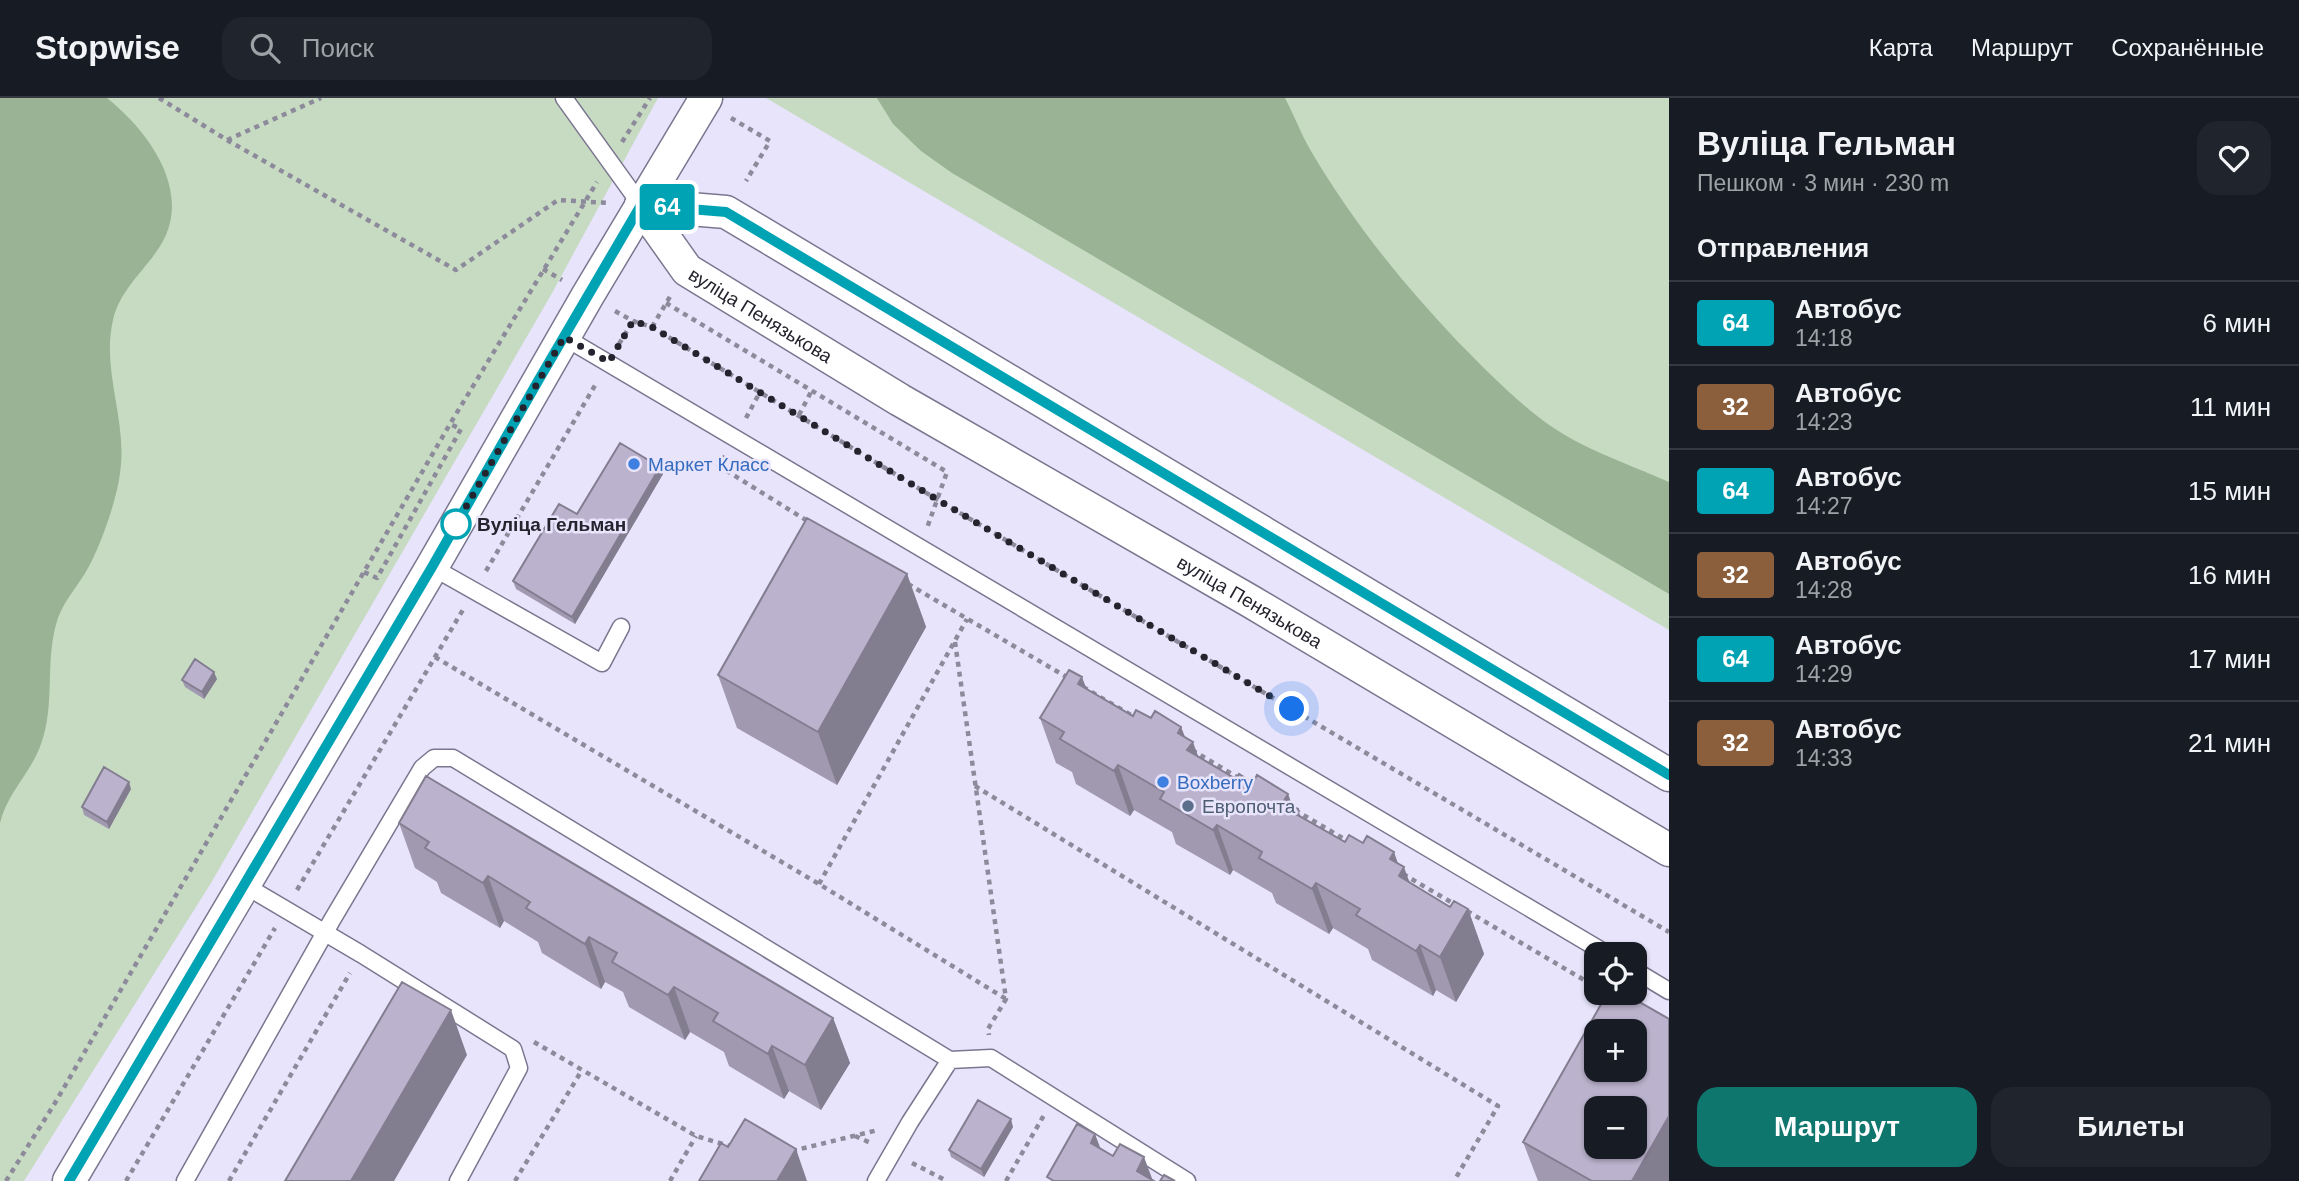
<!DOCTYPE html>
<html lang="ru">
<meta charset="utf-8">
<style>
:root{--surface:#171b24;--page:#20242c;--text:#f1f3f6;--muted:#9ea1a6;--line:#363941;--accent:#0f766e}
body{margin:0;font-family:Arial,sans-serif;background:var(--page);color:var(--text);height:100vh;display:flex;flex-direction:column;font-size:26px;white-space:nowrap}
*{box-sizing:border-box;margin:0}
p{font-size:23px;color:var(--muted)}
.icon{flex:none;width:38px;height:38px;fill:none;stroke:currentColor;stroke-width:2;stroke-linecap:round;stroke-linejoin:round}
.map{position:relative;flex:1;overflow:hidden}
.panel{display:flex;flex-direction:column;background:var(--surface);width:630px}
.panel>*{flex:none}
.badge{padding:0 14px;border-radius:5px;font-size:24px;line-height:46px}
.controls{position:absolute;left:1584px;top:844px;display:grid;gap:14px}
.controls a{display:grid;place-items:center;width:63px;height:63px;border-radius:14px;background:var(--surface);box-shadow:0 2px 5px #0004;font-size:35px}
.you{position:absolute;width:35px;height:35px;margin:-18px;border:5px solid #fff;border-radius:50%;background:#1a73e8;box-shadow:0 0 0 10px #1a73e833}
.map>.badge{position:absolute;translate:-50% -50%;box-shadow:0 0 0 4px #fff}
h2{padding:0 28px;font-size:26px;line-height:63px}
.round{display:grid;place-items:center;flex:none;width:74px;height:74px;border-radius:21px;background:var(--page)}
.head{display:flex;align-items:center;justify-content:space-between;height:119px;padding:0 28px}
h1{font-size:33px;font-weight:700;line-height:52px}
.action{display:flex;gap:14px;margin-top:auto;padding:14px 28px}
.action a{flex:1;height:80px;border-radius:21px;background:var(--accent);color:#fff;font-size:28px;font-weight:700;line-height:80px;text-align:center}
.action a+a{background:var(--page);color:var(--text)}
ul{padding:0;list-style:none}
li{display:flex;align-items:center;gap:21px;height:84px;padding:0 28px;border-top:2px solid var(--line)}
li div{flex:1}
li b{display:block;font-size:26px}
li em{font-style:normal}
li .badge{min-width:77px;font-weight:700;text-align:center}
header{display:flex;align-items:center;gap:42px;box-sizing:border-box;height:98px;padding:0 35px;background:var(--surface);border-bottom:2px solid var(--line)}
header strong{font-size:33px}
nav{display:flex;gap:38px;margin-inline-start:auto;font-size:24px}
.search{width:490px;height:63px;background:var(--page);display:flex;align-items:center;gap:18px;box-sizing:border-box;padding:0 24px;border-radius:21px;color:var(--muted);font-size:26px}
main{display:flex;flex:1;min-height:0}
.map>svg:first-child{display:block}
</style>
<header>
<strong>Stopwise</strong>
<div class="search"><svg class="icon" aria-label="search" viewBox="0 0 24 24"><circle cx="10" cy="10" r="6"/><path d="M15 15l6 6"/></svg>Поиск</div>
<nav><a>Карта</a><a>Маршрут</a><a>Сохранённые</a></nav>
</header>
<main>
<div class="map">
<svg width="1669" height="1083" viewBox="0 0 1669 1083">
<rect width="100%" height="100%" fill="#e8e4fb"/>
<path fill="#c7dbc3" d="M0,0H658L551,197L211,785L24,1083H0Z
M766,0H1669V532Z"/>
<path fill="#99b394" d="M0,0H107C145,30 188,86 166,137C152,168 121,187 113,222C101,273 128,323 120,375C117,401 101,447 88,470C79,487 65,501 58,520C44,561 56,606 41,646C31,675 7,695 0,725Z
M877,0H1285C1294,17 1301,36 1311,53C1352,123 1403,186 1459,245C1485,271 1511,298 1541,321C1579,350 1626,365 1669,384V496L952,75L921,53L893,26Z"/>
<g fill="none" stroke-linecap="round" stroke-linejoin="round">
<defs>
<path id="lane" d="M564,0L641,107
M564,239L1607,856
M432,469L602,565L621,529
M244,787L361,856L513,951L519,970L458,1083
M1634,872L1669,893
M950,962L991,960L1187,1083
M185,1083L332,822L422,670L434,660H453L950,962L910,1024L876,1083"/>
<g id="street">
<path id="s1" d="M641,107L687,172L900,302L1250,503L1669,752"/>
<path d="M641,107L726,114L1669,677"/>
<path d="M69,1083L432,469L588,197L706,0"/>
</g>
</defs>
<use href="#lane" stroke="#7b768f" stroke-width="19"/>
<use href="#street" stroke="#7b768f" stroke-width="35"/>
<path stroke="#8d8a9b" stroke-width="4.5" stroke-dasharray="5 5" stroke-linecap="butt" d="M159,0L227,42L321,0
M731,20L770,43L746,83
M227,42L456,172L558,102L609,105
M622,44L650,0
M543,171L562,182
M666,205L947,374L927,430
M615,213L633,223L652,229L938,402L1669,834
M652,229L671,197
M619,246L633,223
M799,317L812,292
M746,320L760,294
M725,358L719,368L809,424
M486,473L597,284
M364,474L377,480L461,331L450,326
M908,486L1070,581
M955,544L1006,901L988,931L989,937
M435,559L819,786L1006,901
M1083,589L1136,620
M1192,652L1242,682
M975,688L1498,1008L1454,1083
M1295,712L1351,745
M1403,776L1456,807
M819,786L967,521
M297,792L464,510
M1467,813L1596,889
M534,944L696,1038L733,1049
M855,1038L873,1046
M792,1053L878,1032
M912,1065L947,1083
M6,1083L55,1005L450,326L597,84
M126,1083L275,830
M229,1083L350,875
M515,1083L582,972
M670,1083L696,1038
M1006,1083L1044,1017"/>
<use href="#lane" stroke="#fff" stroke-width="16"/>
<use href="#street" stroke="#fff" stroke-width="32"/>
</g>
<path fill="#a199b0" d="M660,369L663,376L575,526L516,491L513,483L577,416Z
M907,476L926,529L837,687L737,630L718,577Z
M217,581L204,601L185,589L182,582Z
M1087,591L1133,618L1151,620L1181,629L1185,639L1198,658L1236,681L1292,708L1298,711L1301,719L1345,744L1398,766L1410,784L1450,809L1468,811L1484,856L1456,904L1436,892L1433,898L1372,862L1368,851L1333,830L1329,836L1276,805L1272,795L1233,772L1230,777L1176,746L1172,734L1134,712L1130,718L1076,686L1072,674L1056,665L1040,620Z
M131,691L109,731L84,717L82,709Z
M399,725L833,920L850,965L821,1012L789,993L784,1001L729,968L724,954L690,934L685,942L629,909L623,894L605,884L601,891L542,855L538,844L504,823L500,830L441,795L437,784L415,770Z
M1013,1029L984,1079L951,1059L949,1052Z
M1523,1044L1669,1083H1538Z"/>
<path fill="#837d90" d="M660,369L663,376L575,526L572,519Z
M907,476L926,529L837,687L818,634Z
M214,574L217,581L204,601L202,594Z
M1082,579L1099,624L1078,586Z
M1181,629L1189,650L1193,644L1209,689L1178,635Z
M1118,667L1134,712L1130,718L1114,673Z
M129,684L131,691L109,731L107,724Z
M1288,696L1305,741L1284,703Z
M1217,727L1233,772L1230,777L1213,732Z
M1394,754L1401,774L1404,769L1420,814L1415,823L1390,761Z
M488,778L504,823L500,830L483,785Z
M1316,785L1333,830L1329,836L1312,791Z
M1468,811L1484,856L1456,904L1440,859Z
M589,839L605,884L601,891L585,846Z
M1420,847L1436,892L1433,898L1416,853Z
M674,889L690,934L685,942L668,897Z
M451,912L467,957L394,1083H351Z
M833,920L850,965L821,1012L805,967Z
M772,948L789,993L784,1001L768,956Z
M1669,1018V1083H1632Z
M1011,1021L1013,1029L984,1079L981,1071Z
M1095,1036L1112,1081L1091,1045Z
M796,1051L807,1083H777Z
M1144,1059L1153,1083L1137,1073Z"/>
<path fill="#bbb2cd" stroke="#837d90" stroke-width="2" fill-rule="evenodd" d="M620,345L660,369L572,519L513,483L559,406L577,416Z
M807,420L907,476L818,634L718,577Z
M195,561L214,574L202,594L182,582Z
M1069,572L1082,579L1078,586L1133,618L1136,612L1151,620L1155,613L1181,629L1178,635L1193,644L1187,652L1236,681L1239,676L1253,685L1257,677L1288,696L1284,703L1298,711L1296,716L1345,744L1349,737L1363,745L1367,738L1394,754L1390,761L1404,769L1399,778L1450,809L1454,803L1468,811L1440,859L1420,847L1416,853L1356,817L1360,811L1316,785L1312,791L1259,760L1262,754L1217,727L1213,732L1160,701L1164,694L1118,667L1114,673L1060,641L1064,634L1040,620Z
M104,669L129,684L107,724L82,709Z
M426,678L833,920L805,967L772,948L768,956L713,923L718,915L674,889L668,897L612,864L617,855L589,839L585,846L526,810L530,804L488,778L483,785L425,750L429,744L399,725Z
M402,884L451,912L351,1083H285Z
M1608,894H1622L1669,921V1018L1632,1083H1592L1523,1044ZM1596,933H1634V971H1596ZM1596,1010H1634V1048H1596Z
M978,1002L1011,1021L981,1071L949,1052Z
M745,1021L796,1051L777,1083H699L721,1045L728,1049Z
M1077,1026L1095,1036L1091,1045L1113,1058L1120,1046L1144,1059L1137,1073L1154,1083H1054L1047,1079Z
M1164,1077L1175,1083H1160Z"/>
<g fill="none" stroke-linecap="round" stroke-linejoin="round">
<defs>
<path id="line" d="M69,1083L432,469L538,283L641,107L726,114L1669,677"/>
</defs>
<use href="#line" stroke="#fff" stroke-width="16"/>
<use href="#line" stroke="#00a3b4" stroke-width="10"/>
<path stroke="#25232d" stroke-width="7" stroke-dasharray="0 12.6" d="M456,426L455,428L564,239L609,264L633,223L652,229L938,402L1292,611"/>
</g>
<g fill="#3f7fe0" stroke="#e8e4fb" stroke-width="2.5">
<circle cx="634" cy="366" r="7"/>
<circle cx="1163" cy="684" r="7"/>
</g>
<circle fill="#fff" stroke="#00a3b4" stroke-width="3.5" cx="456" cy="426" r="14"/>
<circle fill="#5c6f8a" stroke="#e8e4fb" stroke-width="2.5" cx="1188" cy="708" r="7"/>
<g text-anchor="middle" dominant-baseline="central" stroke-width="5" stroke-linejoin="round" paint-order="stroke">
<g font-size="19" fill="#25232d" stroke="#e8e4fb">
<text stroke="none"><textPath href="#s1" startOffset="166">вуліца Пенязькова</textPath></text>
<text stroke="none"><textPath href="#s1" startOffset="733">вуліца Пенязькова</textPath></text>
</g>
<g font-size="19" fill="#366cbe" stroke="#e8e4fb" text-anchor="start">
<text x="648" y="366">Маркет Класс</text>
<text x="1177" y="684">Boxberry</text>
</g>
<g font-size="19" font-weight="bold" fill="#25232d" stroke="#e8e4fb" text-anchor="start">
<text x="477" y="426">Вуліца Гельман</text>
</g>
<g font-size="19" fill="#4e5e75" stroke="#e8e4fb" text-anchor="start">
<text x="1202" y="708">Европочта</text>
</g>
</g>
</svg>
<div class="controls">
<a><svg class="icon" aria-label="locate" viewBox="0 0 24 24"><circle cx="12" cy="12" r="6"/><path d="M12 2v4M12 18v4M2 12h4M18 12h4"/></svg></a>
<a>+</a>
<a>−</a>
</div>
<div class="you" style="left:1292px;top:611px"></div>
<b class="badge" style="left:667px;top:109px;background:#00a3b4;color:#fff">64</b>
</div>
<section class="panel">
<div class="head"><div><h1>Вуліца Гельман</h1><p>Пешком · 3 мин · 230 m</p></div><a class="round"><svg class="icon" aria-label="heart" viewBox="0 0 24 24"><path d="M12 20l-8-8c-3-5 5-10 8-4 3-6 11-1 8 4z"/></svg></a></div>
<h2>Отправления</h2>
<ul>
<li><span class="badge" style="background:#00a3b4;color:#fff">64</span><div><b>Автобус</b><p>14:18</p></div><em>6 мин</em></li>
<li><span class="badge" style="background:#8b5e3c;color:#fff">32</span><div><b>Автобус</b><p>14:23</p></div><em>11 мин</em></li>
<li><span class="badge" style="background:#00a3b4;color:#fff">64</span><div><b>Автобус</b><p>14:27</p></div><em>15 мин</em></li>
<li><span class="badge" style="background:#8b5e3c;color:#fff">32</span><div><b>Автобус</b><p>14:28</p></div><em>16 мин</em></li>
<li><span class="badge" style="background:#00a3b4;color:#fff">64</span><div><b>Автобус</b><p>14:29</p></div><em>17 мин</em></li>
<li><span class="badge" style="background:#8b5e3c;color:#fff">32</span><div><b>Автобус</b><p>14:33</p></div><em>21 мин</em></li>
</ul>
<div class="action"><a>Маршрут</a><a>Билеты</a></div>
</section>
</main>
